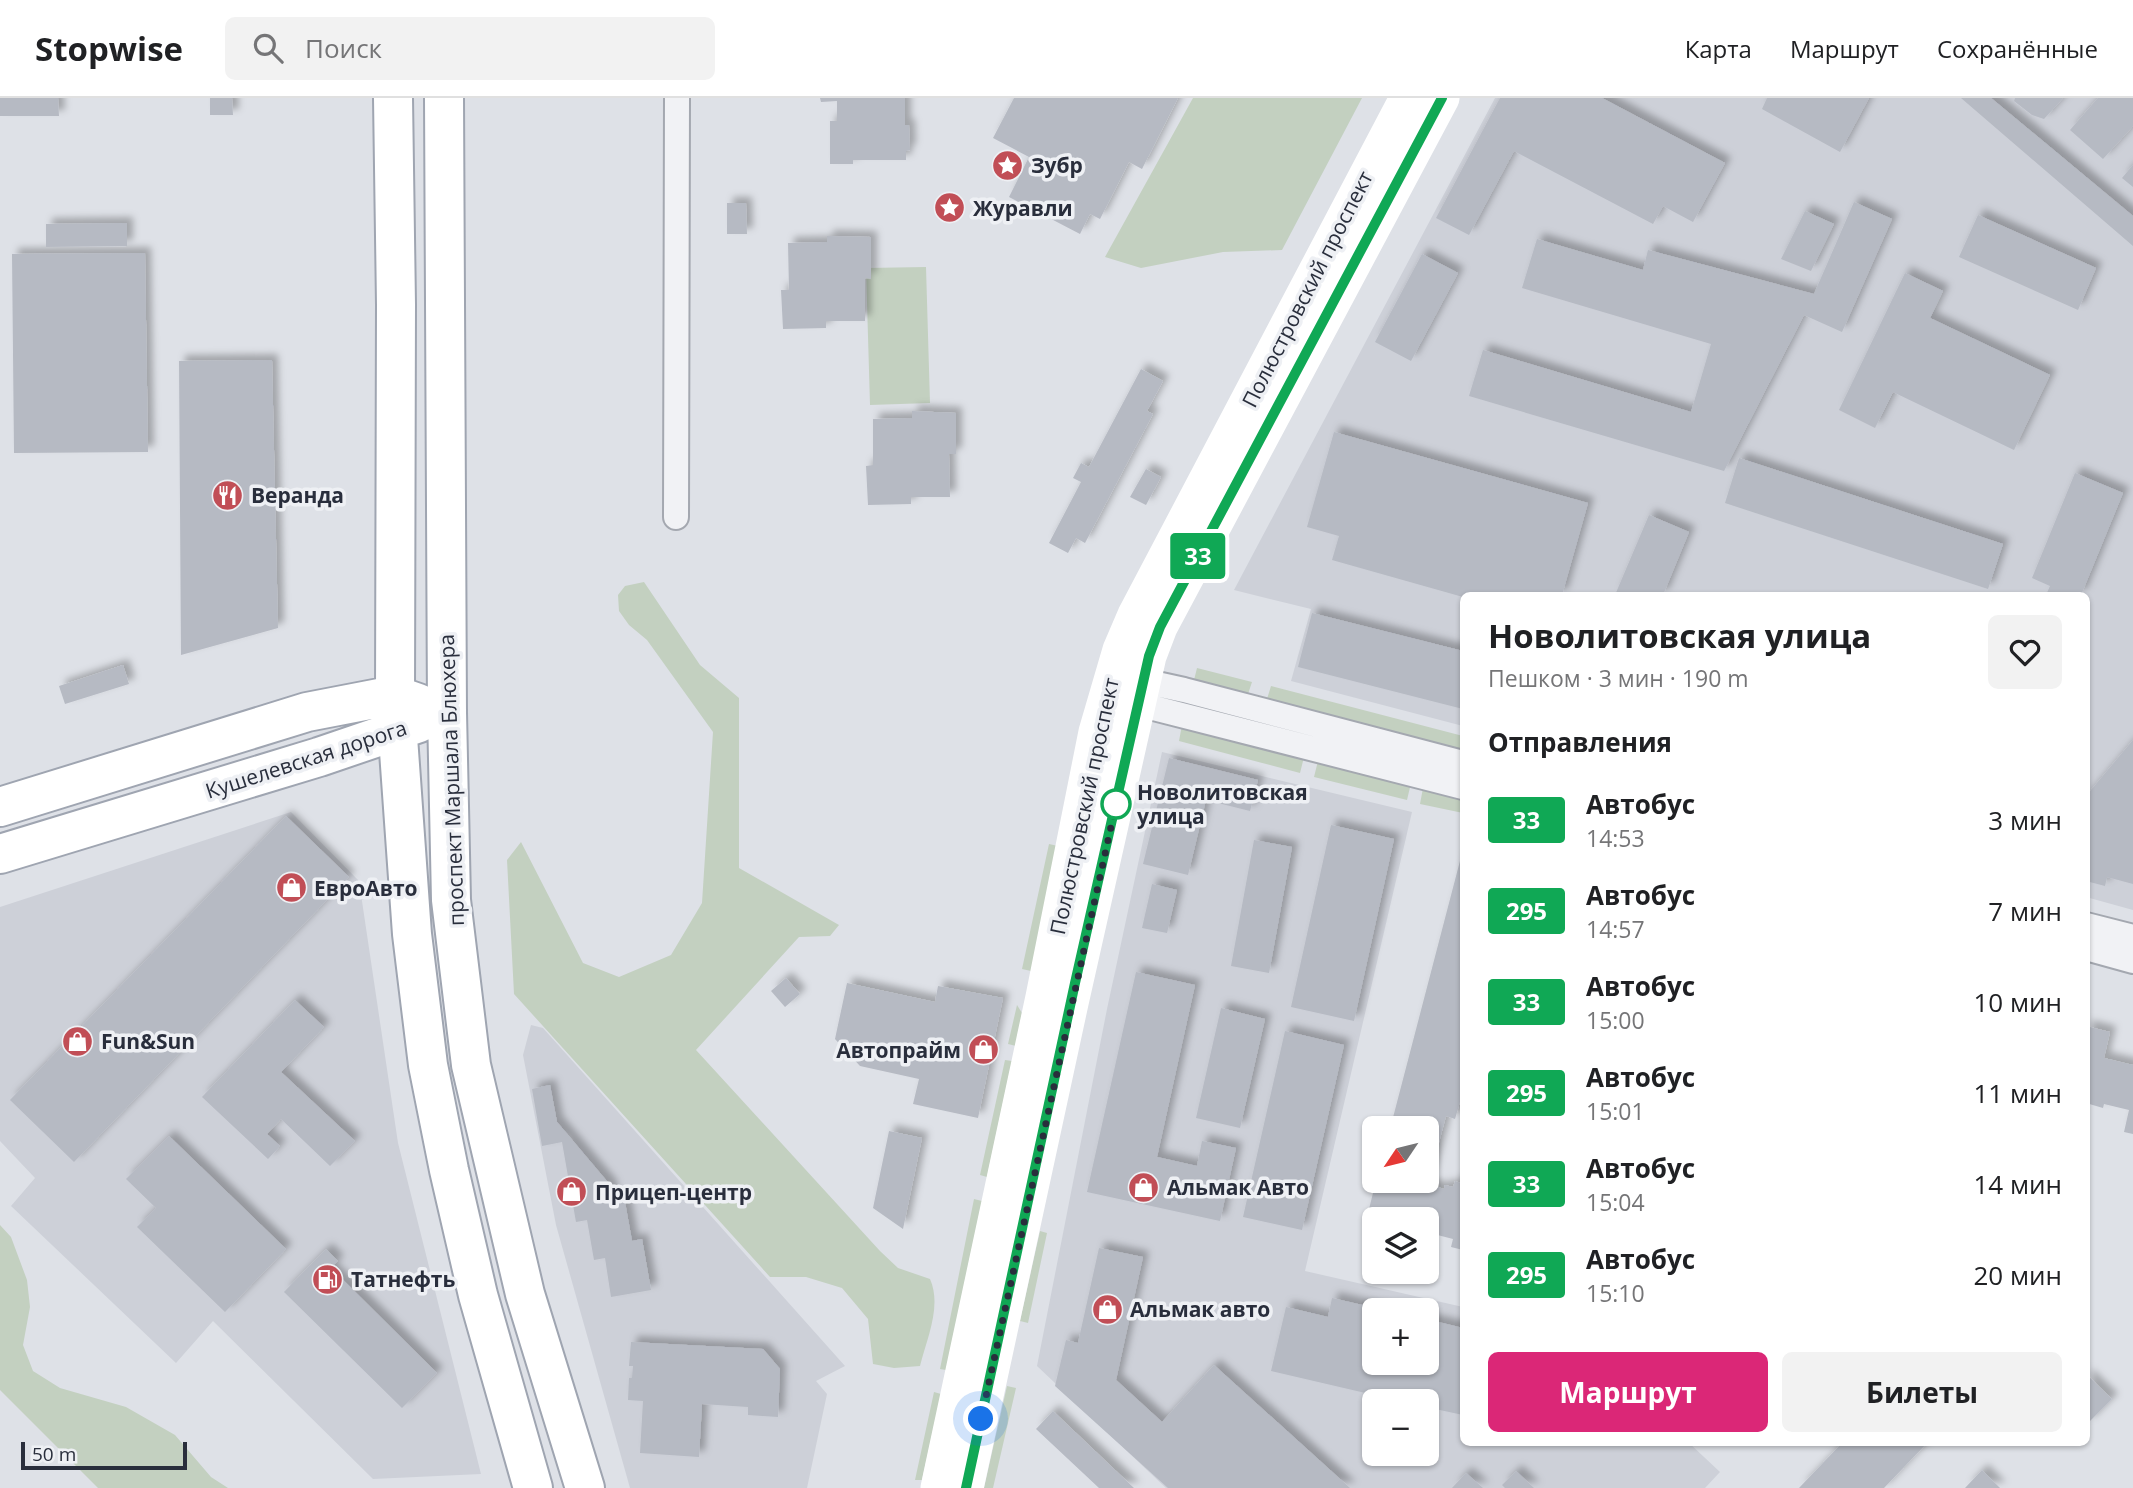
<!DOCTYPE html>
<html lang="ru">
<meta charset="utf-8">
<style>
:root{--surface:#fff;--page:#f2f2f2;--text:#202124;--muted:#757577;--line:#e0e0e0;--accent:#db2777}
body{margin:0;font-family:"Open Sans",sans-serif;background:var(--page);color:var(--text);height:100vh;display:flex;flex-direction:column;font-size:26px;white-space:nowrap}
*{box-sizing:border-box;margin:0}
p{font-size:23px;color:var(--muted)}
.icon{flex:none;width:38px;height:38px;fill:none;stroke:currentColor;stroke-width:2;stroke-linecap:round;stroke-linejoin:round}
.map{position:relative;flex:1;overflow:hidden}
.details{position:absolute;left:1460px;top:494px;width:630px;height:854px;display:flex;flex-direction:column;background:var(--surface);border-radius:10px;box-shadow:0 2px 5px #0004}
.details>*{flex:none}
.badge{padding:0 14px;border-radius:5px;font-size:24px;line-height:46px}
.needle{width:46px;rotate:235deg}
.buttons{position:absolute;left:1362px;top:1018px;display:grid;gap:14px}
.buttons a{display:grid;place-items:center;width:77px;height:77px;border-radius:10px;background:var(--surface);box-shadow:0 2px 5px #0004;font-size:35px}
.scale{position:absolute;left:21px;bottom:18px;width:166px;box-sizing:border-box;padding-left:7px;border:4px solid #292e3c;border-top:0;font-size:19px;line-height:24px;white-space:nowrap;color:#292e3c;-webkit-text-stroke:5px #eef0f4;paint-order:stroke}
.you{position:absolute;width:35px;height:35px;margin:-18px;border:5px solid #fff;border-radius:50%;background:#1a73e8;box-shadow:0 0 0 10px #1a73e833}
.map>.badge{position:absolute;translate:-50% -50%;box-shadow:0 0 0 4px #fff}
h2{padding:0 28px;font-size:26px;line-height:63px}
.round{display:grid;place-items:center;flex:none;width:74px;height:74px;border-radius:10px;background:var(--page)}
.headline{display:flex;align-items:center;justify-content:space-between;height:119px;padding:0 28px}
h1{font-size:33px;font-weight:700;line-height:52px}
.action{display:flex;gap:14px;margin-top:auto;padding:14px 28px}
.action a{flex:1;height:80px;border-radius:10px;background:var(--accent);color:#fff;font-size:28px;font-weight:700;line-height:80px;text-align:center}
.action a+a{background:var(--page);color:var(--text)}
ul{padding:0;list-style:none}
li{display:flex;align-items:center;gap:21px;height:91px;padding:0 28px}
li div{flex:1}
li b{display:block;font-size:26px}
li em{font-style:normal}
li .badge{min-width:77px;font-weight:700;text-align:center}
header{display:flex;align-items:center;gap:42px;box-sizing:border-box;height:98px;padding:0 35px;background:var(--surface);border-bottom:2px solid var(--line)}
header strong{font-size:33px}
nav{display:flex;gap:38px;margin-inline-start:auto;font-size:24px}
.search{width:490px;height:63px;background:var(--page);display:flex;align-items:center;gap:18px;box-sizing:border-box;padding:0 24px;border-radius:10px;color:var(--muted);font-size:26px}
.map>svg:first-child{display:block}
</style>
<header>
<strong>Stopwise</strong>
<div class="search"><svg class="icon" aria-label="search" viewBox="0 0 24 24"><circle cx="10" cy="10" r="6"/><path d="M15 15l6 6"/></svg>Поиск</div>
<nav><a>Карта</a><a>Маршрут</a><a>Сохранённые</a></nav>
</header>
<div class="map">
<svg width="2133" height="1390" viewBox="0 0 2133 1390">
<defs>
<filter id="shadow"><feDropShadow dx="6" dy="-6" stdDeviation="3.5" flood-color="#0004"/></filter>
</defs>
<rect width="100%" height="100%" fill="#dee1e7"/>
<path fill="#cdd0d8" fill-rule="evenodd" d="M1495,0H2133V812L2086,799V497H1463V628L1291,583L1311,511L1234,492Z
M1162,654L1412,714L1305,1173L1463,1209V1344H1688L1720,1374L1705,1390H1166L1037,1268L1107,911ZM1374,1213H1426V1265H1374ZM1374,1304H1426V1356H1374Z
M291,714L359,783L398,1045L481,1376L373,1381L213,1223L176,1265L11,1108L35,1080L0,1043V809Z
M531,927L543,930L845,1268L816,1283L827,1296L807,1390H630L556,1127L523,957Z"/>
<path fill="#c3d0c0" d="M1193,0H1362L1282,152L1223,154L1141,170L1105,159Z
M926,169L930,305L870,307L866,170Z
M644,484L700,567L739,600V770L839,827L830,838L799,839L696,952L880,1153L898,1170L930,1181C942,1208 927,1240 920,1268L894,1270L873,1266L868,1221L842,1190L806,1179H770L514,896L507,762L521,744L583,865L619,879L671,857L702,805L713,634L647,542L629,527L619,513L618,497L625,488Z
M1197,570L1252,584L1248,596L1194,582Z
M1271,588L1463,638V652L1267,601Z
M1182,627L1304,659L1300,675L1179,643Z
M1318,663L1411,685L1407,702L1314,679Z
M1423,690L1463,701V715L1420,706Z
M1049,746L1058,748L1031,873L1022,871Z
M1017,907L1022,915L1016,948L1008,946Z
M1005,962L1012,963L987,1079L980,1077Z
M974,1101L982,1103L946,1272L940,1271Z
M0,1127L11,1139L27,1182L30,1209L23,1247L33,1273L60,1290L126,1309L175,1337L211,1379L228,1390H98L0,1292Z
M1040,1133L1047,1135L1028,1225L1020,1223Z
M1007,1288L1016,1290L993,1390H984Z
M934,1294L941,1296L922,1382H915Z"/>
<path fill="#b6bac3" filter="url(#shadow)" d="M0,0H58L59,18H0Z
M210,0H232L233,17H210Z
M820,0H905V27H909L910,52L906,53V62H853V66H830V23H837V3L821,4Z
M1014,0H1178L1142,71L1129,64L1100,121L1090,116L1080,136L1009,99L1029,59L993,40Z
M1500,0H1602L1725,65L1693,124L1663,108L1653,126L1514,53L1469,137L1436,120Z
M1767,0H1869L1840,54L1762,11Z
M1961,0H1991L2133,118V148Z
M2015,0H2063L2044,21L2032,17L2014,3Z
M2098,0H2133V28L2103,61L2070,32Z
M2133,67V89L2122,80Z
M1854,104L1892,121L1842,234L1804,217L1724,373L1469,298L1483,252L1691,314L1711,246L1522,190L1537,141L1643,172L1648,152L1814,196Z
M727,105H746L747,136H727Z
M1805,113L1834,126L1811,173L1781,161Z
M1978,117L2096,170L2078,212L1959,159Z
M127,125V148L46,149V126Z
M827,138L871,139V181L865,180V223H826V230L783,231L781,192H789L788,145L827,144Z
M145,155L148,354L14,355L12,156Z
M1422,156L1458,175L1411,263L1375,244Z
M1905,175L1943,193L1930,220L2050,277L2014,352L1893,294L1875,330L1839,312Z
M272,262L278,530L181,557L179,263Z
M1141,271L1163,283L1147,313L1153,316L1085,445L1076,440L1068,455L1049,445L1081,384L1073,380L1081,365L1089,369Z
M912,313L956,315V356H949L950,399H911V406L868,407L866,368L873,367V321L912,320Z
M1334,334L1588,405L1562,497H1463V499L1332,462L1339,438L1307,429Z
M1739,360L2003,446L1988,491L1725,405Z
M1146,371L1161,379L1146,407L1130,399Z
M2075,375L2123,395L2081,497H2046L2050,488L2032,480Z
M1649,417L1689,434L1663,497H1615Z
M1312,515L1463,553V611L1298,569Z
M123,567L129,586L65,606L59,588Z
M2133,642V786L2107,779L2105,788L2086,783V698Z
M1169,660L1258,682L1250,713L1206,702L1188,777L1143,766Z
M286,718L349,779L74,1064L10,1002Z
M1331,727L1394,741L1354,923L1291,909Z
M1254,742L1292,749L1269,875L1231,868Z
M1461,759H1463V993L1455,1021L1446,1018L1428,1086L1444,1091L1445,1087L1453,1089L1455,1083L1463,1086V1152L1451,1149L1453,1141L1426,1134V1122H1378L1367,1119L1376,1083H1426V1031H1390Z
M1152,786L1177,792L1167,835L1142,830Z
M1136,874L1195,887L1157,1059L1197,1068L1202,1043L1236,1050L1220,1123L1087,1094Z
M786,880L800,896L785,909L771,893Z
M847,885L935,904L938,888L1003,900L978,1020L913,1006L919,981L860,968L835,941Z
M295,902L324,929L281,974L355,1043L330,1068L281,1021L267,1036L280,1048L268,1061L202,999Z
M1221,910L1265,921L1240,1030L1196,1020Z
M2086,928L2110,934L2104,960L2133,967V1036L2124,1034L2129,1012L2104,1006L2103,1010L2086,1005Z
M1285,933L1344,947L1302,1132L1243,1119Z
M550,987L557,1024L611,1088L614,1106L625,1104L632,1143L642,1141L651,1192L611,1199L605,1160L594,1162L587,1122L576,1124L562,1044L542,1048L532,991Z
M889,1033L922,1040L903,1131L873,1110Z
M169,1038L286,1151L225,1214L137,1129L156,1110L126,1081Z
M1099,1150L1143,1159L1116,1282L1162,1324L1214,1267L1350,1390H1168L1055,1288L1066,1242L1078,1245Z
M326,1151L338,1163L331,1170L437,1275L402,1310L284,1194Z
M1332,1200L1384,1212L1374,1213V1265H1426V1221L1463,1230V1317L1426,1309V1304H1404L1271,1273L1286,1209L1328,1219Z
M631,1244L763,1251L780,1271L778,1319L748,1317V1309L702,1306L699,1359L640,1355L643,1303L628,1302L629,1280H632L633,1268H629Z
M2086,1276L2112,1301L2086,1327Z
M1053,1313L1134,1390H1099L1036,1331Z
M1843,1344H1928L1884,1390H1799Z
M1982,1372L2000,1390H1965Z
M1516,1373L1534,1390H1505L1502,1387Z
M1466,1375L1483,1390H1452Z"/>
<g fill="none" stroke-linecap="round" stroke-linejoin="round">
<defs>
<path id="minor" d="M676,419L677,0
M1128,586L1143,583L1184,592L1463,665
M1126,599L1138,606L1463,689
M2086,827L2133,839
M2086,850L2133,863"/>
<path id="primary" d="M393,0L396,207L395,597L412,836L428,967L449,1072L478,1197L533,1390
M444,0L447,614L451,802L471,967L525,1196L585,1390
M0,709L307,614L395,597L418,605
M0,756L319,659L419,625"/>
</defs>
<use href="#minor" stroke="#a4a8b0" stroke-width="28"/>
<use href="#primary" stroke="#9fa5b1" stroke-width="42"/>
<use href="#minor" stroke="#f1f2f5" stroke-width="24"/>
<path stroke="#fff" stroke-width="35" d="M938,1390L1043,899L1096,634L1120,552L1135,517L1407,0
M966,1390L1071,905L1149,558L1160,529L1442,0"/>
<use href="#primary" stroke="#fff" stroke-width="38"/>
</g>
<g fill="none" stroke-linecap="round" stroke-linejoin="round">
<defs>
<path id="line" d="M966,1390L1075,885L1149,558L1160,529L1442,0"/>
</defs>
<use href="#line" stroke="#fff" stroke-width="16"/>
<use href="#line" stroke="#10a855" stroke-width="10"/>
<path stroke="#292e3c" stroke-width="7" stroke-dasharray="0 12.6" d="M981,1321L1116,706"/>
</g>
<defs>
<symbol id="sight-disc" viewBox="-11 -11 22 22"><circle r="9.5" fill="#c14e56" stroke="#eef0f4"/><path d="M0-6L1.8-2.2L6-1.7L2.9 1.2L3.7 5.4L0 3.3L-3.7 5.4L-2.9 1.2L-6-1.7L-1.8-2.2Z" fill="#fff"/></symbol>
<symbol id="restaurant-disc" viewBox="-11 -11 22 22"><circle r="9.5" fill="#c14e56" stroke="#eef0f4"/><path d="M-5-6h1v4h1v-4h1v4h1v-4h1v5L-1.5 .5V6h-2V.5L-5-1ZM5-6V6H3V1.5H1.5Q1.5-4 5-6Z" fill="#fff"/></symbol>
<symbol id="shop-disc" viewBox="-11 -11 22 22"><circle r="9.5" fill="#c14e56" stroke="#eef0f4"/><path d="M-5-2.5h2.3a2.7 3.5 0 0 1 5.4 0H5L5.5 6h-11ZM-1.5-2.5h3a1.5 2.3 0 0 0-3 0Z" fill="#fff"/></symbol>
<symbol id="fuel-disc" viewBox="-11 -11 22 22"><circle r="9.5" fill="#c14e56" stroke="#eef0f4"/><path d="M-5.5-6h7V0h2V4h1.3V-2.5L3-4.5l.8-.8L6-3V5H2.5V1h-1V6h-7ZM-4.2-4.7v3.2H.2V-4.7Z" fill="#fff"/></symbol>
</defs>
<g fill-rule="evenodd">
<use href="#sight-disc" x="990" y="50" width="35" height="35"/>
<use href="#sight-disc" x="932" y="92" width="35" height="35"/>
<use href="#restaurant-disc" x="210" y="380" width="35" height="35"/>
<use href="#shop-disc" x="274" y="772" width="35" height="35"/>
<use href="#shop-disc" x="60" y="926" width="35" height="35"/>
<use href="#shop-disc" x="966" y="934" width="35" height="35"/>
<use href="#shop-disc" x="1126" y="1072" width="35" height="35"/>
<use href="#shop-disc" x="554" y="1076" width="35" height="35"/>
<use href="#fuel-disc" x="310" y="1164" width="35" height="35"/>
<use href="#shop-disc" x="1090" y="1194" width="35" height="35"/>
</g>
<circle fill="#fff" stroke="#10a855" stroke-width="3.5" cx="1116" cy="706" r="14"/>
<g text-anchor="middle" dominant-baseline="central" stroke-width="7" stroke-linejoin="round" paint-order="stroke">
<g font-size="21" font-weight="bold" fill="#292e3c" stroke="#eef0f4" text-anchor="start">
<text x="1031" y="67">Зубр</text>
<text x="973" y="110">Журавли</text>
<text x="251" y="397">Веранда</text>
<text x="314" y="790">ЕвроАвто</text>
<text x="101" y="943">Fun&amp;Sun</text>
<text x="961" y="952" text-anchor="end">Автопрайм</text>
<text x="1167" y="1089">Альмак Авто</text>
<text x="595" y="1094">Прицеп-центр</text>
<text x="351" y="1181">Татнефть</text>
<text x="1130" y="1211">Альмак авто</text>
</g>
<g font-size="21" fill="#292e3c" stroke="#eef0f4">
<text transform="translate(1307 191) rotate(-63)">Полюстровский проспект</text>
<text transform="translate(306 661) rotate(-18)">Кушелевская дорога</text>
<text transform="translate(451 682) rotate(-92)">проспект Маршала Блюхера</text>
<text transform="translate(1084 708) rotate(-78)">Полюстровский проспект</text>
</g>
<g font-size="21" font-weight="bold" fill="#292e3c" stroke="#eef0f4" text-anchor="start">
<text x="1137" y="694">Новолитовская<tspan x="1137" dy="24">улица</tspan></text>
</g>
</g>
</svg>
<div class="buttons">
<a><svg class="needle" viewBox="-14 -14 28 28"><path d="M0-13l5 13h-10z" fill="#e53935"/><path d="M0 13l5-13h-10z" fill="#757577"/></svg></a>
<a><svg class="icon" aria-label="layers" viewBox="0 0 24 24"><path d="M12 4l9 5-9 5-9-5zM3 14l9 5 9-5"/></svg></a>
<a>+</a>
<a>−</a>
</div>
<div class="scale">50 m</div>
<div class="you" style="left:981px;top:1321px"></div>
<b class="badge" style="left:1198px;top:458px;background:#10a855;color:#fff">33</b>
<section class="details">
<div class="headline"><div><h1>Новолитовская улица</h1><p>Пешком · 3 мин · 190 m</p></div><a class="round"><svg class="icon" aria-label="heart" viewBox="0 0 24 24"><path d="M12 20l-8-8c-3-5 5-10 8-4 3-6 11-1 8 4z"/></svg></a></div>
<h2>Отправления</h2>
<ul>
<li><span class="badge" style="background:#10a855;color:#fff">33</span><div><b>Автобус</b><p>14:53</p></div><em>3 мин</em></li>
<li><span class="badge" style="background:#10a855;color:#fff">295</span><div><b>Автобус</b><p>14:57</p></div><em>7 мин</em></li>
<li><span class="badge" style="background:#10a855;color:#fff">33</span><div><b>Автобус</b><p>15:00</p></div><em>10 мин</em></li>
<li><span class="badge" style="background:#10a855;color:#fff">295</span><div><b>Автобус</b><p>15:01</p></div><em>11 мин</em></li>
<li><span class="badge" style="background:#10a855;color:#fff">33</span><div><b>Автобус</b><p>15:04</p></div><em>14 мин</em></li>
<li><span class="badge" style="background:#10a855;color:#fff">295</span><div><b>Автобус</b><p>15:10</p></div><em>20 мин</em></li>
</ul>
<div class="action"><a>Маршрут</a><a>Билеты</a></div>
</section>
</div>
